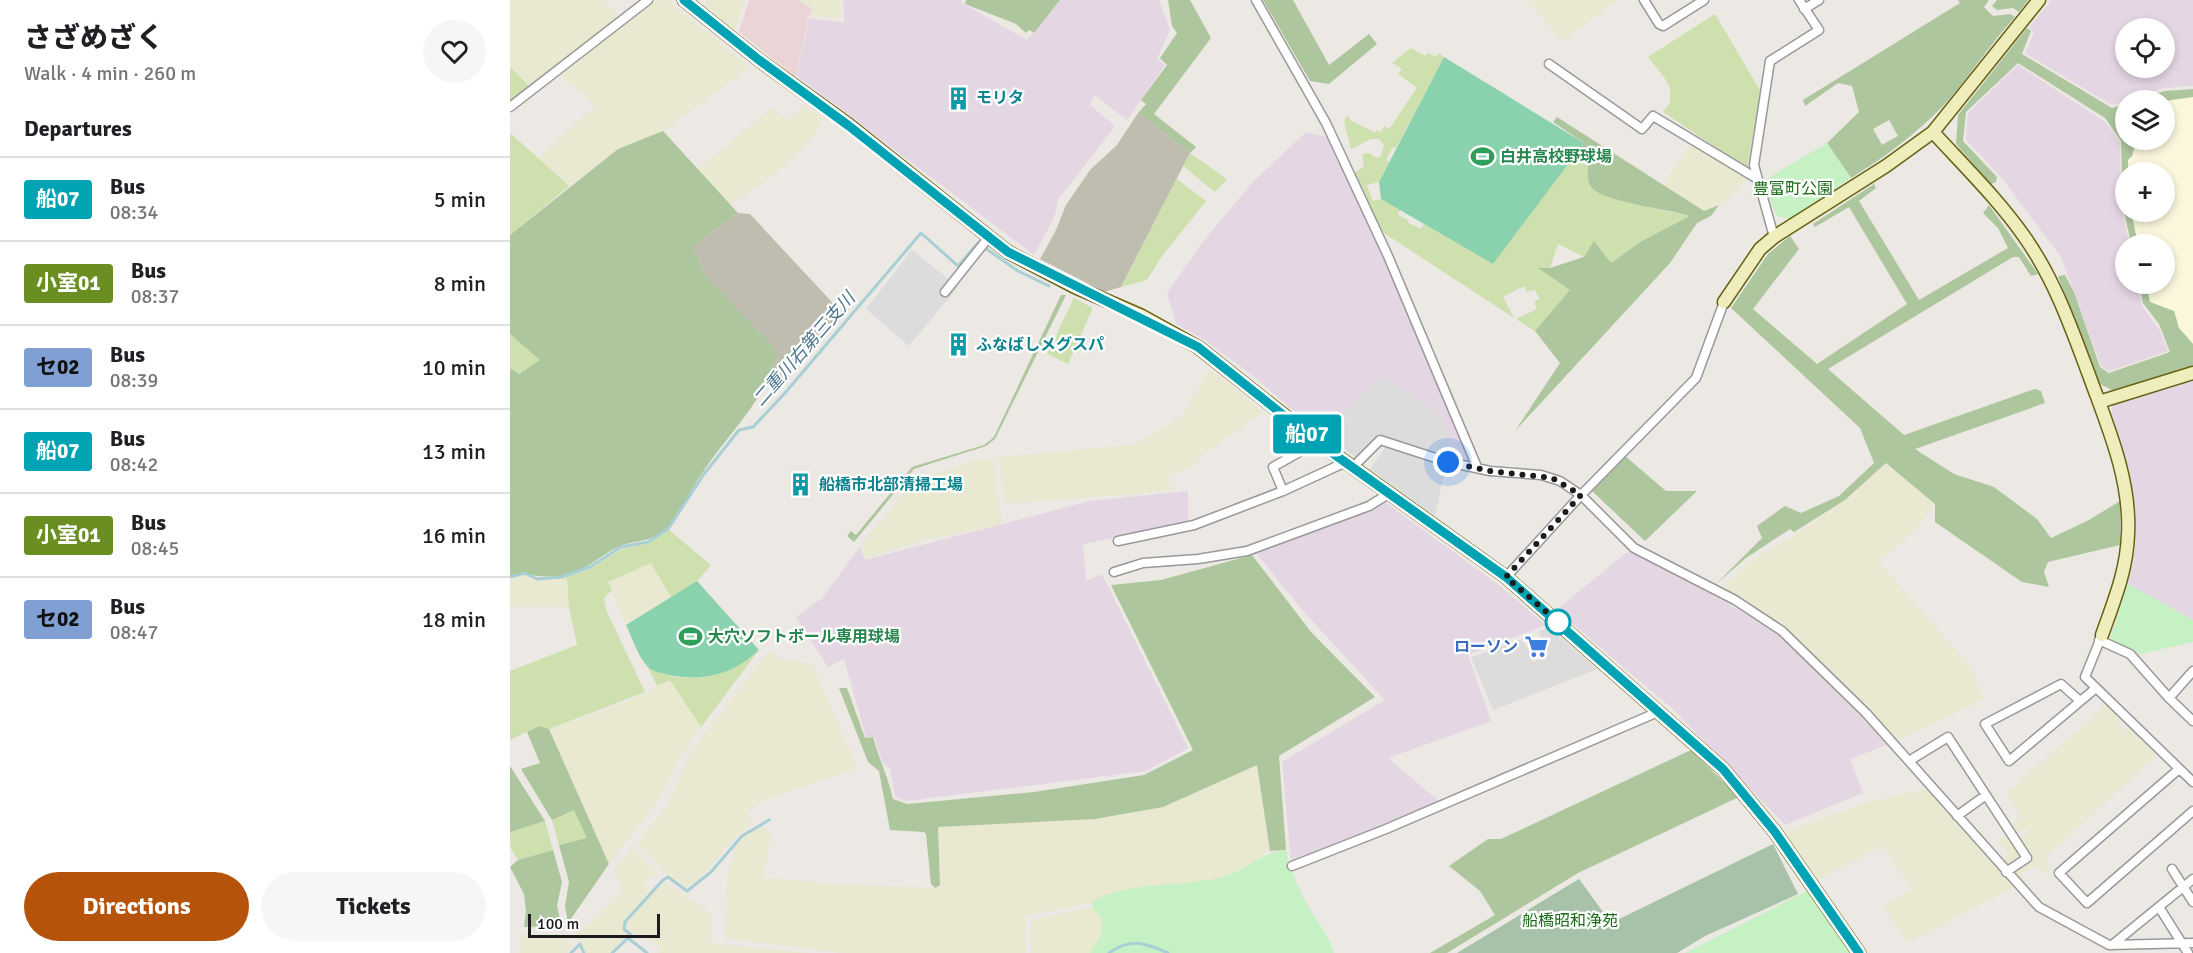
<!DOCTYPE html>
<meta charset="utf-8">
<style>
:root{--surface:#fff;--page:#f6f6f6;--text:#202124;--muted:#757577;--line:#e0e0e0;--accent:#b45309}
body{margin:0;font-family:Signika,"Noto Sans JP",sans-serif;background:var(--page);color:var(--text);height:100vh;display:flex;flex-direction:column;font-size:22px;white-space:nowrap}
*{box-sizing:border-box;margin:0}
p{font-size:20px;color:var(--muted)}
.icon{flex:none;width:33px;height:33px;fill:none;stroke:currentColor;stroke-width:2;stroke-linecap:round;stroke-linejoin:round}
.map{position:relative;flex:1;overflow:hidden}
.side{display:flex;flex-direction:column;background:var(--surface);width:510px}
.side>*{flex:none}
.badge{padding:0 12px;border-radius:4px;font-size:21px;line-height:39px}
.buttons{position:absolute;left:1605px;top:18px;display:grid;gap:12px}
.buttons a{display:grid;place-items:center;width:60px;height:60px;border-radius:50%;background:var(--surface);box-shadow:0 3px 9px #0003;font-size:30px}
.scale{position:absolute;left:18px;bottom:15px;width:132px;box-sizing:border-box;padding-left:6px;border:3px solid #1c1c1c;border-top:0;font-size:16px;line-height:21px;white-space:nowrap;color:#1c1c1c;-webkit-text-stroke:4px #fff;paint-order:stroke}
.you{position:absolute;width:30px;height:30px;margin:-15px;border:4px solid #fff;border-radius:50%;background:#1a73e8;box-shadow:0 0 0 9px #1a73e833}
.map>.badge{position:absolute;translate:-50% -50%;box-shadow:0 0 0 3px #fff}
h2{padding:0 24px;font-size:22px;line-height:54px}
.round{display:grid;place-items:center;flex:none;width:63px;height:63px;border-radius:32px;background:var(--page)}
.overview{display:flex;align-items:center;justify-content:space-between;height:102px;padding:0 24px}
h1{font-size:28px;font-weight:800;line-height:45px}
.button{display:flex;gap:12px;margin-top:auto;padding:12px 24px}
.button a{flex:1;height:69px;border-radius:36px;background:var(--accent);color:#fff;font-size:24px;font-weight:800;line-height:69px;text-align:center}
.button a+a{background:var(--page);color:var(--text)}
ul{padding:0;list-style:none}
li{display:flex;align-items:center;gap:18px;height:84px;padding:0 24px;border-top:2px solid var(--line)}
li div{flex:1}
li b{display:block;font-size:22px}
li em{font-style:normal}
li .badge{min-width:66px;font-weight:700;text-align:center}
main{display:flex;flex:1;min-height:0}
.map>svg:first-child{display:block}
</style>
<main>
<section class="side">
<div class="overview"><div><h1>さざめざく</h1><p>Walk · 4 min · 260 m</p></div><a class="round"><svg class="icon" aria-label="heart" viewBox="0 0 24 24"><path d="M12 20l-8-8c-3-5 5-10 8-4 3-6 11-1 8 4z"/></svg></a></div>
<h2>Departures</h2>
<ul>
<li><span class="badge" style="background:#00a3b4;color:#fff">船07</span><div><b>Bus</b><p>08:34</p></div><em>5 min</em></li>
<li><span class="badge" style="background:#6b8e23;color:#fff">小室01</span><div><b>Bus</b><p>08:37</p></div><em>8 min</em></li>
<li><span class="badge" style="background:#80a0d3;color:#111">セ02</span><div><b>Bus</b><p>08:39</p></div><em>10 min</em></li>
<li><span class="badge" style="background:#00a3b4;color:#fff">船07</span><div><b>Bus</b><p>08:42</p></div><em>13 min</em></li>
<li><span class="badge" style="background:#6b8e23;color:#fff">小室01</span><div><b>Bus</b><p>08:45</p></div><em>16 min</em></li>
<li><span class="badge" style="background:#80a0d3;color:#111">セ02</span><div><b>Bus</b><p>08:47</p></div><em>18 min</em></li>
</ul>
<div class="button"><a>Directions</a><a>Tickets</a></div>
</section>
<div class="map">
<svg width="1683" height="953" viewBox="0 0 1683 953">
<rect width="100%" height="100%" fill="#ece8e3"/>
<path fill="#ebd4d5" d="M239,0H289L303,10L298,18L286,77L229,32Z"/>
<path fill="#e4d6e3" fill-rule="evenodd" d="M333,0H452V3L517,40L550,0H649L660,30L647,59L655,65L617,120L585,95L580,105L605,126L548,200L544,218L524,255L287,76L299,18L334,23Z
M1542,0H1683V86L1654,88L1602,105L1515,53L1524,33L1519,27ZM1616,28H1654V68H1616Z
M1508,65L1595,122L1610,143L1611,207L1619,244H1616V284H1627L1632,306L1650,331L1658,351L1599,371L1591,366L1551,257L1491,177L1456,140L1458,113Z
M796,132L817,137L875,257L962,463L937,459L873,376L811,434L737,371L690,337L666,324L657,293L695,239L742,183Z
M1683,378V620L1618,584L1625,550L1626,512L1619,469L1601,416L1604,401Z
M678,491V523L573,544L576,581L592,574L678,748L636,771L395,801L385,796L380,769L373,763L364,737H356L334,659L318,667L286,617L312,598L350,547L355,560L580,501Z
M876,503L990,586L1036,625L958,655L981,721L878,758L930,802L781,861L772,762L875,700L795,613L746,553Z
M1121,549L1264,630L1379,744L1340,759L1353,793L1275,825L1164,710L1046,610Z"/>
<path fill="#faf7dd" d="M1683,97V344L1669,328L1664,311L1640,302L1636,284H1654V244H1628L1621,212H1654V172H1618V160L1622,156L1625,140H1654L1655,101Z"/>
<path fill="#bfbdb0" d="M628,113L680,153L611,287L594,292L530,259L546,230L556,205L580,170L607,145Z
M228,213L240,214L331,312L272,383L263,368L267,351L195,275L183,246Z"/>
<path fill="#e9e8d0" d="M0,0H92L112,19L20,87L0,67Z
M144,0H157L239,67L153,131L108,149L59,186L27,159L86,106L51,75Z
M198,0H235L224,32L195,4Z
M290,0H330L331,18L302,16L303,10Z
M1018,0H1107L1052,41Z
M295,105L313,119L306,132L283,157L250,185L220,205L188,170L262,108L277,121Z
M1181,143L1237,177L1216,201L1194,211L1153,185Z
M700,369L753,412L686,459L689,463L658,475L660,491L494,504L490,457L623,445L671,418Z
M469,459H483L492,524L419,539L356,558L351,545L405,480Z
M1377,463L1425,504L1403,532L1368,562L1458,664L1475,699L1386,741L1275,628L1212,589L1241,561L1283,536L1335,500Z
M141,562L161,597L116,625L98,582Z
M14,574L27,580L57,577L59,607H0V578Z
M259,651L271,659L302,664L347,768L251,801L236,814L243,824L221,841L198,870L177,888L157,874L127,844L157,806L179,757L191,739Z
M160,680L191,727L173,753L151,796L99,864L39,729L118,701Z
M1597,705L1610,718L1607,722L1615,732L1620,728L1648,754L1536,856L1541,869L1531,874L1526,866L1511,874L1515,882L1512,884L1504,870L1522,860L1508,839L1520,832L1517,826L1505,834L1499,825L1511,817L1497,793Z
M747,765L760,851L721,875L691,883L667,885L516,916V953H334L215,938L218,875L226,845L247,827L256,829L261,837L253,878L340,885L425,888L430,885L428,827L585,819L653,807Z
M1419,788L1506,886L1397,943L1374,906L1402,889L1373,846L1308,879L1278,837L1279,831L1355,803Z
M1497,835L1512,855L1511,859L1498,867L1490,860L1499,855L1488,840Z
M123,848L146,872L133,884L140,891L113,922L112,929L118,935L99,953H75L65,932L75,927L113,891L104,872Z
M156,882L200,913L201,943L298,953H148L150,948L132,933L122,935L115,926L142,893Z
M582,907L591,917L593,929L588,942L580,953H521L522,920Z
M55,934L61,949L55,953H10L11,935Z"/>
<path fill="#cde0ae" d="M1205,14L1251,92L1237,168L1153,112L1160,103V88L1154,77L1138,57Z
M901,48L915,56L918,53L926,57L929,53L934,57L886,148L883,147L876,160L879,162L869,182L857,185L863,201L871,199L890,210L888,215L898,220L897,222L911,229L914,224L983,264L1066,153L1079,162C1078,171 1075,182 1083,189C1097,202 1160,211 1181,216L1130,242L1101,263L1084,242L1074,257L1048,244L1040,268H1029L1061,290L1025,331L1006,319L1027,309L1024,301L1030,299L1025,290L1017,292L1014,286L993,297L1004,318L871,231L844,173L854,166L852,154L859,153L867,158L871,156L874,145L869,139H861L841,149L834,121L838,115L840,120L865,133L866,130L871,132L874,126L879,129L907,88L888,74L892,69L882,63Z
M0,67L20,87L0,102Z
M0,133L59,186L0,235Z
M680,153L717,179L705,192L673,166Z
M667,179L696,201L652,256L637,280L611,287Z
M564,298L583,308L558,364L537,354Z
M0,334L31,360L9,374L0,368Z
M159,530L201,565L187,581L161,597L141,563L98,582L102,590L94,598L96,610L135,692L39,729L29,726L0,740V671L67,645L59,607L57,577L80,569L112,549L139,543Z
M249,650L191,727L160,680L147,686L137,666C173,688 220,678 249,650Z
M64,810L78,838L49,845L42,820Z
M35,821L43,850L8,860L0,847V832Z"/>
<path fill="#aec69d" fill-rule="evenodd" d="M456,0H550L524,33L519,30L516,33L506,24L455,4Z
M658,0H680L701,38L644,114L686,147L680,153L628,113L636,104L631,100L657,65L650,58L667,33L662,26Z
M753,0H783L819,65L859,34L867,44L819,84L800,81Z
M1448,0H1479L1474,7L1483,16L1500,14L1505,17C1479,45 1458,79 1432,107C1405,135 1373,158 1341,178L1317,143L1349,112L1342,86L1328,83L1295,106L1293,100L1450,3ZM1379,120L1388,136L1372,145L1363,129Z
M1487,0H1518L1509,12L1503,8L1487,10L1482,6Z
M1517,28L1521,31L1512,54L1602,108L1615,104L1616,140H1622L1625,145L1622,156L1618,160V172H1616V212H1621L1628,244H1621L1613,206L1611,141L1595,118L1508,63L1456,112L1453,141L1487,177L1486,182L1481,184L1446,144L1448,115Z
M1683,89V97L1655,101L1626,100L1655,91Z
M1047,117L1194,211L1209,205L1201,216L1187,223L1160,263L1005,431L1050,363L1025,331L1060,290L1028,268H1040L1074,257L1084,241L1101,263L1130,242L1180,216C1158,209 1098,203 1083,189C1076,182 1077,171 1079,162L1066,153L1074,143L1043,122Z
M153,131L228,213L183,246L195,275L268,352C254,404 219,431 191,475C180,491 170,516 156,529C142,542 126,540 110,546C90,555 75,572 53,576C34,579 18,572 0,576V368L9,374L30,360L0,334V235L108,149Z
M1364,184L1366,188L1349,201L1409,300L1498,248L1488,228L1473,213L1479,205L1528,274L1521,276L1509,257H1503L1318,369L1394,435L1525,389L1531,391L1535,403L1405,449L1444,474L1484,487L1527,519L1541,538L1579,520L1610,501V545L1538,562L1534,572L1539,587L1512,582L1425,522V504L1376,463L1335,500L1284,532L1280,529L1236,558L1205,585L1252,538L1247,526L1275,506L1291,513L1329,496L1364,463L1350,428L1221,308L1258,254L1280,236L1289,249L1243,309L1307,364L1397,304L1339,207L1305,227L1303,224Z
M1555,275L1564,292L1590,367L1599,373L1660,352L1649,324L1633,303L1629,284H1636L1640,302L1664,311L1669,328L1683,344V367L1602,390L1590,384L1548,276Z
M551,295H556L485,439L476,446L404,469L344,542L337,536L341,531L346,535L402,467L474,445L484,437Z
M1115,456L1156,491H1187L1135,541L1082,491Z
M742,555L801,632L865,697L769,756L776,850L760,851L747,765L653,807L585,819L428,827L430,885L425,888L421,884L416,834L414,832L380,830L369,771L358,762L329,688H337L355,738L363,737C369,760 378,776 383,799L397,804L524,792L634,775L683,750L601,585L651,580Z
M29,726L39,729L99,864L58,923L55,906L59,882L49,845L77,838L64,810L42,820L11,769L30,763L17,732Z
M1181,750L1229,797L1068,873L937,953H920L985,915L970,891L939,866L978,839H991Z
M0,766L35,821L0,832Z
M43,850L52,882L47,906L52,926L14,927L16,911L14,894L0,867L8,860Z"/>
<path fill="#a7c2a8" d="M1263,844L1288,894L1195,936L1167,953H947L1069,879L1101,923Z"/>
<path fill="#c6f1c4" d="M1317,143L1341,178L1279,219L1267,216L1253,181Z
M1618,584L1683,620V642L1626,655L1600,639Z
M776,850C781,874 792,895 804,916C812,929 820,938 824,953H580C588,942 597,928 589,915C585,910 582,909 582,902C620,880 670,888 713,877C736,870 752,852 776,850Z
M1299,890L1343,953H1175Z"/>
<path fill="#8ad2ae" d="M934,57L1074,143L983,264L871,199L869,182Z
M187,581L249,650C224,674 194,682 159,675C153,673 143,672 138,667C128,657 122,637 116,625Z"/>
<path fill="#dcdcdc" d="M402,250L448,287L399,346L356,309Z
M873,376L929,413L938,433L937,459L869,438L847,458L811,434Z
M877,445L936,464L925,516L860,469Z
M1039,627L1087,669L983,710L961,657L1013,639L1023,662L1039,655L1028,631Z"/>
<g fill="none" stroke-linecap="round" stroke-linejoin="round">
<path stroke="#a8cfd4" stroke-width="3" d="M0,577L15,573L27,579L52,577L80,567L111,547L138,542L158,529L194,474L229,430L243,427L275,393L411,233L448,266L468,243L508,271L539,286
M118,938L121,935L114,929L115,922L153,880L158,877L177,891L201,872L232,836L259,820
M61,953L70,944L74,953
M102,953L118,938L137,953
M599,953C621,937 635,943 658,953"/>
<defs>
<path id="street" d="M746,0L816,123L878,256L967,467
M1134,0L1149,24L1153,26L1194,0
M1294,9L1309,0
M1039,64L1132,129L1143,116L1246,178
M0,107L138,0
M1264,237L1244,165L1260,61L1309,30L1289,0
M435,292L479,237
M843,467L870,440L938,462L980,471L1031,475L1050,481L1071,495L1124,548L1225,600L1272,631L1356,713L1529,907L1599,945L1683,943
M773,491L763,467L807,442
M608,541L684,525L773,491L836,462
M604,572L633,563L688,559L737,551L859,506L880,493
M996,577L1071,495L1186,378L1214,302
M1592,635L1575,677L1683,782
M1589,640L1620,654L1659,698
M1683,671L1659,698L1683,721
M1570,701L1551,684L1475,724L1499,761L1586,688
M1399,761L1438,737L1517,858L1496,872
M1669,769L1549,873L1577,903L1683,811
M1447,816L1476,795
M782,866L876,829L1148,712
M1662,869L1683,902
M1649,907L1678,953
M1602,945L1683,879"/>
<path id="secondary" d="M174,0L249,60L339,125L498,252L565,287L632,316L688,347L809,443L996,577L1213,769L1265,832L1349,953
M1423,132C1454,166 1489,200 1516,239C1545,281 1561,327 1579,375C1597,425 1621,479 1618,534C1617,570 1604,601 1592,635
M1214,302L1250,249L1264,237L1376,166L1423,132L1529,0
M1589,402L1683,373"/>
</defs>
<use href="#street" stroke="#999" stroke-width="11"/>
<use href="#secondary" stroke="#646312" stroke-width="15"/>
<use href="#street" stroke="#fff" stroke-width="8"/>
<use href="#secondary" stroke="#f0edbc" stroke-width="12"/>
</g>
<g fill="none" stroke-linecap="round" stroke-linejoin="round">
<defs>
<path id="line" d="M174,0L249,60L339,126L498,252L688,347L807,442L996,577L1213,769L1265,832L1349,953"/>
</defs>
<use href="#line" stroke="#fff" stroke-width="14"/>
<use href="#line" stroke="#00a3b4" stroke-width="9"/>
<path stroke="#1c1c1c" stroke-width="6" stroke-dasharray="0 10.8" d="M938,462L980,471L1042,478L1071,495L996,577L1055,628L1048,622"/>
</g>
<defs>
<symbol id="building-bare" viewBox="-9 -9 18 18"><path d="M-4-6H4V6H1V3H-1V6H-4ZM-2.5-4.3h1.7v1.8h-1.7ZM.8-4.3h1.7v1.8H.8ZM-2.5-1h1.7V.8h-1.7ZM.8-1h1.7V.8H.8Z" fill="#0f9aa8" stroke="#fff" stroke-width="2.5" paint-order="stroke"/></symbol>
<symbol id="stadium-bare" viewBox="-9 -9 18 18"><path d="M0-5a6.5 5 0 1 0 0 10a6.5 5 0 1 0 0-10ZM-3.5-1.8h7v3.6h-7Z" fill="#2e9e5b" stroke="#fff" stroke-width="2.5" paint-order="stroke"/></symbol>
<symbol id="supermarket-bare" viewBox="-9 -9 18 18"><path d="M-6-5.5h2.5l.6 2H6L4.5 2H-2.5L-4.4-4H-6ZM-1.5 3.2a1.3 1.3 0 1 0 .1 0ZM3 3.2a1.3 1.3 0 1 0 .1 0Z" fill="#3f7fe0" stroke="#fff" stroke-width="2.5" paint-order="stroke"/></symbol>
</defs>
<g fill-rule="evenodd">
<use href="#building-bare" x="432" y="82" width="33" height="33"/>
<use href="#stadium-bare" x="956" y="140" width="33" height="33"/>
<use href="#building-bare" x="432" y="328" width="33" height="33"/>
<use href="#building-bare" x="274" y="468" width="33" height="33"/>
<use href="#stadium-bare" x="164" y="620" width="33" height="33"/>
<use href="#supermarket-bare" x="1010" y="630" width="33" height="33"/>
</g>
<circle fill="#fff" stroke="#00a3b4" stroke-width="3" cx="1048" cy="622" r="12"/>
<g text-anchor="middle" dominant-baseline="central" stroke-width="4.5" stroke-linejoin="round" paint-order="stroke">
<g font-size="16" font-weight="bold" fill="#0d838f" stroke="#fff" text-anchor="start">
<text x="466" y="98">モリタ</text>
<text x="466" y="345">ふなばしメグスパ</text>
<text x="309" y="485">船橋市北部清掃工場</text>
</g>
<g font-size="16" font-weight="bold" fill="#27864d" stroke="#fff" text-anchor="start">
<text x="990" y="157">白井高校野球場</text>
<text x="198" y="637">大穴ソフトボール専用球場</text>
</g>
<g font-size="16" fill="#1b6b19" stroke="#fff">
<text x="1283" y="189">豊富町公園</text>
<text x="1060" y="921">船橋昭和浄苑</text>
</g>
<g font-size="16" font-weight="bold" fill="#366cbe" stroke="#fff" text-anchor="end">
<text x="1008" y="647">ローソン</text>
</g>
<g font-size="18" font-style="italic" fill="#4e7791" stroke="#fff">
<text transform="translate(294 349) rotate(-49)">二重川右第三支川</text>
</g>
</g>
</svg>
<div class="buttons">
<a><svg class="icon" aria-label="locate" viewBox="0 0 24 24"><circle cx="12" cy="12" r="6"/><path d="M12 2v4M12 18v4M2 12h4M18 12h4"/></svg></a>
<a><svg class="icon" aria-label="layers" viewBox="0 0 24 24"><path d="M12 4l9 5-9 5-9-5zM3 14l9 5 9-5"/></svg></a>
<a>+</a>
<a>−</a>
</div>
<div class="scale">100 m</div>
<div class="you" style="left:938px;top:462px"></div>
<b class="badge" style="left:797px;top:434px;background:#00a3b4;color:#fff">船07</b>
</div>
</main>
